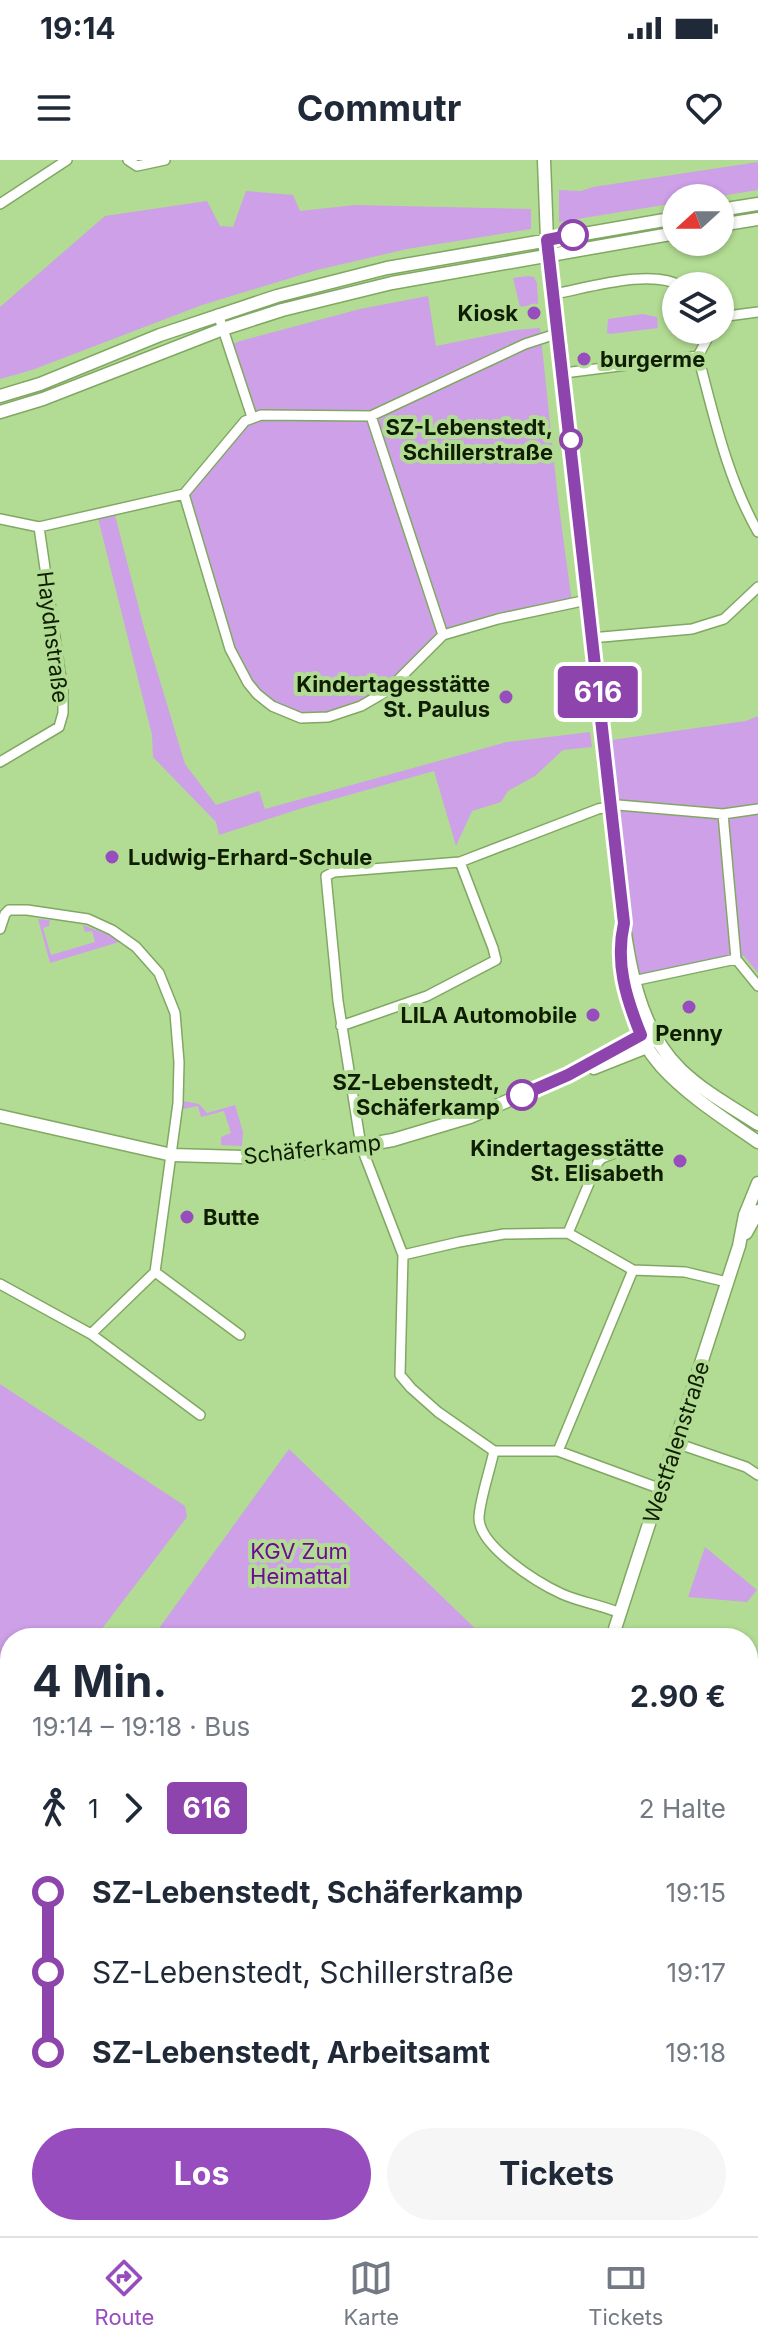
<!DOCTYPE html>
<html lang="de">
<meta charset="utf-8">
<style>
:root{--surface:#fff;--page:#f6f6f7;--text:#1f2937;--muted:#747a83;--line:#e0e1e3;--accent:#984dbe}
body{margin:0;font-family:Inter,sans-serif;background:var(--page);color:var(--text);height:100vh;display:flex;flex-direction:column;font-size:30px;white-space:nowrap}
*{box-sizing:border-box;margin:0}
p{font-size:26px;color:var(--muted)}
.icon{flex:none;width:44px;height:44px;fill:none;stroke:currentColor;stroke-width:2;stroke-linecap:round;stroke-linejoin:round}
.map{position:relative;flex:1;overflow:hidden}
.panel{position:absolute;left:0px;top:1468px;width:758px;height:608px;display:flex;flex-direction:column;background:var(--surface);border-radius:32px 32px 0 0;box-shadow:0 2px 6px #0004}
.panel>*{flex:none}
.badge{padding:0 16px;border-radius:6px;font-size:28px;line-height:52px}
.needle{width:52px;rotate:249deg}
.controls{position:absolute;left:662px;top:24px;display:grid;gap:16px}
.controls a{display:grid;place-items:center;width:72px;height:72px;border-radius:50%;background:var(--surface);box-shadow:0 2px 6px #0004;font-size:40px}
.map>.badge{position:absolute;translate:-50% -50%;box-shadow:0 0 0 4px #fff}
.legs{display:flex;align-items:center;gap:12px;height:88px;padding:0 32px;font-size:26px}
.legs p{margin-inline-start:auto}
.summary{display:flex;align-items:center;justify-content:space-between;height:136px;padding:0 32px}
h1{font-size:44px;font-weight:700;line-height:60px}
.cta{display:flex;gap:16px;margin-top:auto;padding:16px 32px}
.cta a{flex:1;height:92px;border-radius:48px;background:var(--accent);color:#fff;font-size:32px;font-weight:700;line-height:92px;text-align:center}
.cta a+a{background:var(--page);color:var(--text)}
ul{padding:0 32px;list-style:none}
li{display:flex;align-items:center;gap:28px;height:80px;font-size:30px}
li i{display:grid;place-items:center;width:12px;height:100%;margin:0 10px;background:currentColor}
li i::after{content:'';width:20px;height:20px;margin:-10px;border:6px solid;border-radius:50%;background:var(--surface)}
li p{margin-inline-start:auto}
li:first-child i{background:linear-gradient(#0000 50%,currentColor 0)}
li:last-child i{background:linear-gradient(currentColor 50%,#0000 0)}
.status{display:flex;justify-content:space-between;align-items:center;height:56px;padding:0 40px;background:var(--surface);direction:ltr}
.status svg{height:22px;fill:currentColor}
header{display:flex;justify-content:space-between;align-items:center;height:104px;padding:0 32px;background:var(--surface);font-size:36px;font-weight:700}
.menu{display:flex;justify-content:space-around;align-items:center;height:112px;border-top:2px solid var(--line);background:var(--surface);font-size:22px;color:var(--muted)}
.menu a{display:grid;justify-items:center;gap:4px}
.menu .current{color:var(--accent)}
.map>svg:first-child{display:block}
</style>
<div class="status"><b>19:14</b><svg viewBox="0 0 49 12"><path d="M0 12V9h3v3zM5 12V6h3v6zM10 12V3h3v9zM15 12V0h3v12zM26 1h20v11H26zM47 4h2v5h-2z"/></svg></div>
<header><svg class="icon" aria-label="menu" viewBox="0 0 24 24"><path d="M4 6h16M4 12h16M4 18h16"/></svg>Commutr<svg class="icon" aria-label="heart" viewBox="0 0 24 24"><path d="M12 20l-8-8c-3-5 5-10 8-4 3-6 11-1 8 4z"/></svg></header>
<div class="map">
<svg width="758" height="2076" viewBox="0 0 758 2076">
<rect width="100%" height="100%" fill="#b2dc93"/>
<path fill="#cda0e8" d="M758,2V30L708,38H676V43L559,62V30L581,31L593,27Z
M246,31L293,35L300,51L355,45L531,49V69L407,89L317,110L202,145L32,210L0,219V147L105,56L207,41L220,66L233,67Z
M528,116L534,117L537,123L538,144L520,147L513,118Z
M428,136L436,186L515,170L540,168L558,339L572,443L444,475L415,505L361,546L301,558L257,534L230,489L184,334L252,256L229,186L240,181L360,149Z
M643,154L657,157L658,168L610,174L607,173L608,159Z
M115,355L144,468L185,604L216,645L259,631L265,649L507,582L590,572L592,587L563,590L535,616L508,631L501,642L472,651L456,686L434,611L299,649L219,675L216,662L153,597L152,575L98,358Z
M758,556V813L744,796L633,821L604,581L746,561Z
M38,759L50,760L49,766L43,768L51,795L95,782L92,771L85,772L83,765L109,775L119,782L50,803Z
M183,941L199,944L207,953L235,945L243,972L242,986L221,985V977L231,973L224,951L201,957L198,946L182,949Z
M0,1224L185,1346L187,1357L95,1478H10V1555L0,1548Z
M289,1289L485,1478H152Z
M705,1387L757,1430L747,1442L688,1437Z
M748,1575L758,1576V1790L748,1796Z
M0,1589H10V1639L0,1636Z
M0,1780L10,1785V2066H229L230,2076H0Z
M231,2066H501L502,2076H232Z
M532,2066H581V2076H533Z"/>
<path fill="#409cfd" stroke="#3176b2" stroke-width="2" d="M758,1833V2076H600V2066H748V1836Z"/>
<g fill="none" stroke-linecap="round" stroke-linejoin="round">
<path stroke="#3176b2" stroke-width="3" d="M748,1694L758,1692
M0,1898L10,1902
M372,2066L374,2076"/>
<path stroke="#409cfd" stroke-width="16" d="M0,1834L10,1832
M333,2066L340,2076"/>
<path stroke="#8caf71" stroke-width="56" d="M0,1726L10,1731"/>
<defs>
<path id="street" d="M128,0L137,6L165,0
M0,44L67,0
M554,134C588,128 652,108 681,126
M218,154L252,257
M720,157L758,152
M698,196C714,256 727,318 758,372
M564,213L698,196L712,170
M371,256L443,475
M184,334L230,489L248,523L257,534L272,546L301,558L328,557L361,546L387,531L443,475L498,459L587,440
M0,359L39,367L184,334L245,261L261,255L371,256L525,184L559,173
M591,478L692,469L724,459L758,427
M0,602L59,567L63,553V532L39,367
M723,654L736,799L758,826
M0,769L5,754L9,750H27L88,759L112,770L136,787L159,813L175,853L179,902L178,943L155,1112L91,1174L0,1124
M633,821L736,799
M341,866L427,836L496,800L493,788L460,702
M568,1073L598,1002L602,998L615,993
M403,1095L459,1082L504,1074L568,1073L633,1110L685,1112L727,1122
M155,1112L240,1175
M91,1174L200,1255
M676,1283L746,1307L758,1315
M494,1291C490,1310 480,1339 479,1357C478,1386 538,1423 562,1434C580,1442 601,1445 620,1453
M558,1291L633,1110
M661,1329L558,1291H494L438,1252L411,1228L400,1215L403,1095L361,986L338,841L326,716L334,712L460,702L598,649L618,645L723,654L758,649
M748,1524L758,1525"/>
<path id="secondary" d="M544,0L547,80L559,173L620,738C628,797 636,867 681,910C704,932 732,947 758,964
M720,50L758,44
M720,65L758,59
M0,236L40,224L160,175L277,136L387,108L676,58
M0,252L43,239L223,169L282,150L392,123L676,73
M621,774C618,819 630,871 661,906C688,936 725,959 758,982
M594,908L647,887L652,880
M0,956L172,995L243,997L324,992L393,980L470,957L568,915L641,875
M746,1073L758,1051
M612,1478L739,1086L745,1055L758,1023
M513,2066V2076"/>
</defs>
<use href="#street" stroke="#81a862" stroke-width="12"/>
<use href="#secondary" stroke="#81a862" stroke-width="15"/>
<use href="#street" stroke="#fff" stroke-width="9"/>
<use href="#secondary" stroke="#fff" stroke-width="12"/>
</g>
<g fill="none" stroke-linecap="round" stroke-linejoin="round">
<defs>
<path id="line-1" d="M522,935L568,915L641,875C626,838 615,803 624,763L547,80L573,75"/>
</defs>
<use href="#line-1" stroke="#fff" stroke-width="18"/>
<use href="#line-1" stroke="#8e44ad" stroke-width="12"/>
</g>
<g fill="#fff" stroke="#8e44ad" stroke-width="4">
<circle cx="573" cy="75" r="14"/>
<circle cx="571" cy="280" r="10"/>
<circle cx="522" cy="935" r="14"/>
</g>
<g fill="#984dbe" stroke="#b2dc93" stroke-width="3">
<circle cx="534" cy="153" r="8"/>
<circle cx="584" cy="199" r="8"/>
<circle cx="506" cy="537" r="8"/>
<circle cx="112" cy="697" r="8"/>
<circle cx="689" cy="847" r="8"/>
<circle cx="593" cy="855" r="8"/>
<circle cx="680" cy="1001" r="8"/>
<circle cx="187" cy="1057" r="8"/>
</g>
<g text-anchor="middle" dominant-baseline="central" stroke-width="8" stroke-linejoin="round" paint-order="stroke">
<g font-size="22" font-weight="bold" fill="#0f1e03" stroke="#b2dc93" text-anchor="end">
<text x="518" y="153">Kiosk</text>
<text x="600" y="199" text-anchor="start">burgerme</text>
<text x="490" y="524">Kindertagesstätte<tspan x="490" dy="25">St. Paulus</tspan></text>
<text x="128" y="697" text-anchor="start">Ludwig-Erhard-Schule</text>
<text x="577" y="855">LILA Automobile</text>
<text x="689" y="873" text-anchor="middle">Penny</text>
<text x="664" y="988">Kindertagesstätte<tspan x="664" dy="25">St. Elisabeth</tspan></text>
<text x="203" y="1057" text-anchor="start">Butte</text>
</g>
<g font-size="22" font-weight="bold" fill="#0f1e03" stroke="#b2dc93" text-anchor="end">
<text x="553" y="267">SZ-Lebenstedt,<tspan x="553" dy="25">Schillerstraße</tspan></text>
<text x="500" y="922">SZ-Lebenstedt,<tspan x="500" dy="25">Schäferkamp</tspan></text>
</g>
<g font-size="22" fill="#0f1e03" stroke="#b2dc93">
<text transform="translate(53 477) rotate(83)">Haydnstraße</text>
<text transform="translate(312 989) rotate(-6)">Schäferkamp</text>
<text transform="translate(676 1282) rotate(-72)">Westfalenstraße</text>
</g>
<g font-size="22" fill="#6e0a94" stroke="#b2dc93">
<text x="299" y="1391">KGV Zum<tspan x="299" dy="25">Heimattal</tspan></text>
</g>
</g>
</svg>
<div class="controls">
<a><svg class="needle" viewBox="-14 -14 28 28"><path d="M0-13l5 13h-10z" fill="#e53935"/><path d="M0 13l5-13h-10z" fill="#747a83"/></svg></a>
<a><svg class="icon" aria-label="layers" viewBox="0 0 24 24"><path d="M12 4l9 5-9 5-9-5zM3 14l9 5 9-5"/></svg></a>
</div>
<b class="badge" style="left:598px;top:532px;background:#8e44ad;color:#fff">616</b>
<section class="panel">
<div class="summary"><div><h1>4 Min.</h1><p>19:14 – 19:18 · Bus</p></div><b>2.90 €</b></div>
<div class="legs"><svg class="icon" aria-label="walk" viewBox="0 0 24 24"><circle cx="13" cy="4" r="2"/><path d="M13 8l-2 6 4 7M11 14l-3 7M7 12l3-4h3l4 4"/></svg>1<svg class="icon" aria-label="forward" viewBox="0 0 24 24"><path d="M9 5l7 7-7 7"/></svg><b class="badge" style="background:#8e44ad;color:#fff">616</b><p>2 Halte</p></div>
<ul>
<li><i style="color:#8e44ad"></i><b>SZ-Lebenstedt, Schäferkamp</b><p>19:15</p></li>
<li><i style="color:#8e44ad"></i><span>SZ-Lebenstedt, Schillerstraße</span><p>19:17</p></li>
<li><i style="color:#8e44ad"></i><b>SZ-Lebenstedt, Arbeitsamt</b><p>19:18</p></li>
</ul>
<div class="cta"><a>Los</a><a>Tickets</a></div>
</section>
</div>
<nav class="menu">
<a class="current"><svg class="icon" aria-label="directions" viewBox="0 0 24 24"><path d="M12 3l9 9-9 9-9-9zM9 14v-3h6M13 9l2 2-2 2"/></svg>Route</a>
<a><svg class="icon" aria-label="map" viewBox="0 0 24 24"><path d="M3 6l6-2 6 2 6-2v14l-6 2-6-2-6 2zM9 4v14M15 6v14"/></svg>Karte</a>
<a><svg class="icon" aria-label="tickets" viewBox="0 0 24 24"><path d="M3 7h18v10H3zM15 7v10"/></svg>Tickets</a>
</nav>
